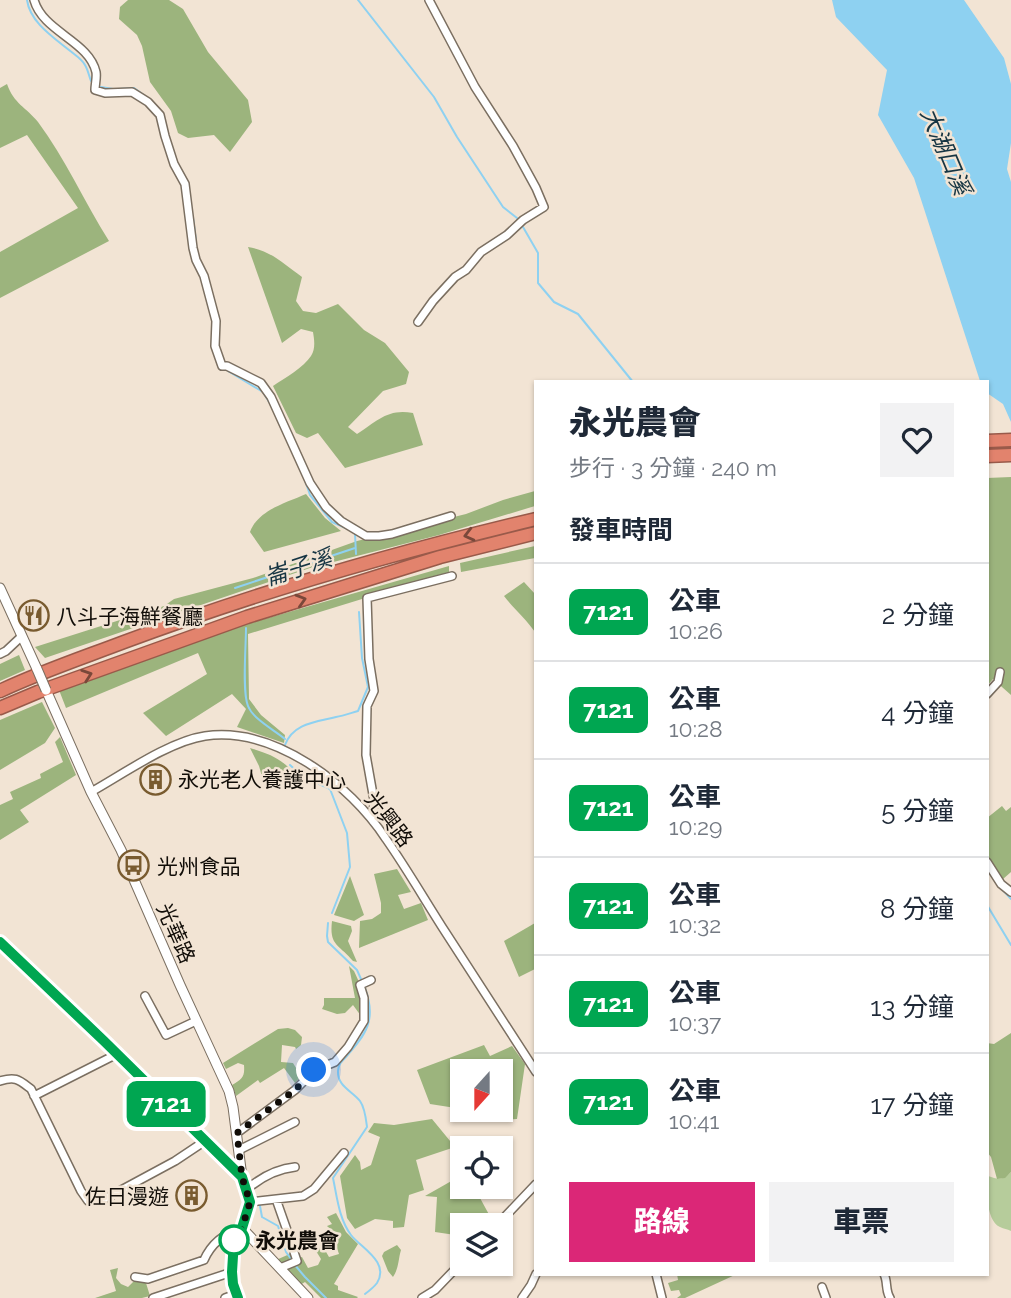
<!DOCTYPE html>
<html lang="zh-TW">
<meta charset="utf-8">
<style>
:root{--surface:#fff;--page:#f2f2f3;--text:#1f2937;--muted:#747a83;--line:#e0e1e3;--accent:#db2777}
body{margin:0;font-family:Raleway,"Noto Sans TC",sans-serif;background:var(--page);color:var(--text);height:100vh;display:flex;flex-direction:column;font-size:26px;white-space:nowrap}
*{box-sizing:border-box;margin:0}
p{font-size:23px;color:var(--muted)}
.icon{flex:none;width:38px;height:38px;fill:none;stroke:currentColor;stroke-width:2;stroke-linecap:round;stroke-linejoin:round}
.map{position:relative;flex:1;overflow:hidden}
.panel{position:absolute;left:534px;top:380px;width:455px;height:896px;display:flex;flex-direction:column;background:var(--surface);border-radius:0px;box-shadow:0 2px 5px #0004}
.panel>*{flex:none}
.badge{padding:0 14px;border-radius:10px;font-size:24px;line-height:46px}
.needle{width:46px;rotate:201deg}
.fabs{position:absolute;left:450px;top:1059px;display:grid;gap:14px}
.fabs a{display:grid;place-items:center;width:63px;height:63px;border-radius:0px;background:var(--surface);box-shadow:0 2px 5px #0004;font-size:35px}
.you{position:absolute;width:35px;height:35px;margin:-18px;border:5px solid #fff;border-radius:50%;background:#1a73e8;box-shadow:0 0 0 10px #1a73e833}
.map>.badge{position:absolute;translate:-50% -50%;box-shadow:0 0 0 4px #fff}
h2{padding:0 35px;font-size:26px;line-height:63px}
.round{display:grid;place-items:center;flex:none;width:74px;height:74px;border-radius:0px;background:var(--page)}
.headline{display:flex;align-items:center;justify-content:space-between;height:119px;padding:0 35px}
h1{font-size:33px;font-weight:800;line-height:52px}
.primary-button{display:flex;gap:14px;margin-top:auto;padding:14px 35px}
.primary-button a{flex:1;height:80px;border-radius:0px;background:var(--accent);color:#fff;font-size:28px;font-weight:800;line-height:80px;text-align:center}
.primary-button a+a{background:var(--page);color:var(--text)}
ul{padding:0;list-style:none}
li{display:flex;align-items:center;gap:21px;height:98px;padding:0 35px;border-top:2px solid var(--line)}
li div{flex:1}
li b{display:block;font-size:26px}
li em{font-style:normal}
li .badge{min-width:77px;font-weight:700;text-align:center}
.map>svg:first-child{display:block}
</style>
<div class="map">
<svg width="1011" height="1298" viewBox="0 0 1011 1298">
<rect width="100%" height="100%" fill="#f2e4d4"/>
<path fill="#b6cc9b" d="M987,1172L988,1176C999,1180 1003,1180 1011,1172V1231C1007,1229 1004,1229 1000,1227C985,1220 987,1186 987,1172Z"/>
<path fill="#9cb47d" d="M128,0H169L183,9L208,52L248,100L252,122L230,152L214,135L188,138L178,133L171,111L150,82L142,46L137,35L119,19L120,7Z
M7,84C14,104 26,107 38,122C65,158 85,203 109,241L0,298V252L78,208L27,135L0,148V88Z
M248,247C270,250 284,264 302,277L296,301L303,311L316,313L338,304L364,330L385,343L409,372L406,384L383,391L348,427L357,434C377,421 388,408 413,413L423,445L345,468L318,433L307,438L296,433L273,386C285,378 304,367 311,356C316,348 314,339 313,332L301,329L282,343Z
M1011,477V695L993,679L987,686V478Z
M535,491V506L439,535L310,568L45,658L35,647L164,606L174,599L253,578L357,541L466,514L503,500Z
M306,494L325,518L341,531L264,552L250,532C258,510 286,503 306,494Z
M535,546V558L461,572L460,563Z
M449,566V575L362,599L248,634L249,699L261,715L285,735L284,743L237,727L246,709L232,694L166,736L143,713L207,674L198,653L66,708L59,690L212,634Z
M524,582L535,594V632C526,619 514,609 504,596Z
M19,655L25,670L0,681V664Z
M42,702L55,728L45,743L0,770V720Z
M60,737L76,775L20,810L29,822L0,840V805L13,799L10,792L41,778L40,774L63,762L55,742Z
M250,748C270,754 283,759 296,776L263,780L259,766Z
M1002,806L1006,811L1011,807V872L1003,879L987,858V818Z
M397,869L411,892L398,895L404,909L421,903L428,920L359,948L360,921L372,919L381,913V903L374,874Z
M350,876L364,915L354,921L334,915Z
M332,921L351,926L352,931L348,941L357,962L353,961C339,944 329,946 332,921Z
M535,923V969L519,977L504,941Z
M349,966L354,971L359,982L356,983L358,990L362,996L361,1016L353,1005L345,1013L337,1014L322,1009L324,1005V998H355Z
M288,1028L295,1030L302,1037L301,1045L296,1049L295,1047L282,1045L281,1062L293,1063L301,1076L295,1083L284,1068L260,1083L258,1080L236,1096L232,1085C242,1079 245,1077 244,1065L238,1063L226,1069L223,1063L278,1029Z
M1011,1033V1172L1005,1178L997,1179L991,1157L987,1152V1043L994,1044Z
M484,1045L490,1056L512,1046L525,1064L517,1119L472,1122L468,1110H500V1071H462V1109L430,1104L417,1070Z
M432,1119L455,1147L416,1160L424,1190L409,1195L404,1227L393,1228V1221L375,1219L355,1229L347,1218L340,1176L355,1155L360,1162L361,1170L371,1165L380,1137L368,1132L374,1123L394,1125Z
M462,1175V1186L474,1187L492,1220L487,1225H462V1236L435,1232L437,1197L425,1196Z
M336,1213L346,1232L358,1244L334,1284L338,1286V1290L358,1297L357,1298H321L305,1282L300,1285L276,1260L292,1253L296,1258L302,1257L308,1268L318,1265L321,1259L316,1251L322,1245L329,1257L339,1254L331,1230L327,1226L332,1224L327,1217Z
M397,1245L401,1250C398,1260 399,1268 393,1277L388,1271L382,1256L384,1252Z
M118,1268L116,1278L121,1284L128,1287L134,1281L146,1283L150,1296L142,1298H95L116,1291L110,1270Z
M677,1274H737L685,1298H677L681,1295L679,1290L671,1291L668,1283L678,1280Z"/>
<path fill="#8ed1f1" d="M832,0H964L1004,58L1011,84V143L1007,169L1011,182V422L1003,404L987,393V382L980,381L914,178L878,115L887,70L836,17Z"/>
<g fill="none" stroke-linecap="round" stroke-linejoin="round">
<path stroke="#8ed1f1" stroke-width="2" d="M27,0C30,22 53,37 69,50C75,55 82,59 85,65C88,70 89,76 91,81
M358,0L434,97L457,137L503,207L517,218
M101,87L113,89
M119,89L134,88L145,96
M193,218L196,241
M523,227L538,253V283L554,302L578,314L633,382
M216,309L219,317V348
M228,371L263,392L271,405
M305,480L310,495L332,522L348,529
M355,534L356,554
M235,588L355,548
M246,628C246,646 242,692 248,706C253,719 274,730 285,739
M285,745C293,723 316,722 336,717C343,716 351,713 358,711L368,687L362,658L359,612
M290,765L302,776L330,789L347,833L350,867L332,913
M1002,889L1011,899
M987,905L1011,945
M328,923L327,936L328,942L357,970L361,979
M365,988C377,1020 366,1034 346,1057C342,1061 338,1065 338,1071C337,1086 352,1091 360,1101C365,1108 366,1119 367,1127L333,1178C337,1197 339,1219 351,1235C361,1248 390,1262 377,1283C374,1287 369,1291 365,1294
M260,1206L262,1217L278,1226L286,1252L291,1259
M294,1264L305,1277L326,1298"/>
<defs>
<path id="minor" d="M34,0C43,32 89,41 96,72C97,78 95,84 95,90L105,93L132,92L148,102L160,115L165,136L174,164L185,184L193,248L196,260L204,276L216,321L215,346L222,366H227L261,383L271,397L310,483L326,507L341,521L366,536H379L392,534L451,516
M418,322L433,301L455,277L466,270L481,252L507,235L523,220L544,207L536,188L513,146L475,87L429,0
M0,654L6,651L22,636
M987,694L998,682L1000,672
M91,792C123,774 170,741 205,736C274,726 350,784 386,839C407,869 426,902 446,933C476,979 506,1025 536,1072
M373,821L374,800L366,755L367,706L374,691L369,659L367,598L452,576
M987,862L1001,884L1011,892
M145,996L166,1035L196,1021
M0,1081C16,1076 19,1080 31,1089L81,1191L88,1201L99,1202L175,1161L205,1141
M34,1096L117,1054
M237,1133L295,1090L315,1070L335,1062L348,1047L364,1021V998L360,985L371,980
M239,1150L295,1122
M246,1190C260,1178 276,1169 295,1167
M276,1199L289,1236
M250,1202L303,1196L314,1189L344,1153
M497,1225L536,1184
M280,1268L297,1261L294,1252
M656,1274L662,1298
M884,1274C888,1282 885,1290 890,1298
M135,1277L148,1279L204,1260C211,1244 225,1233 242,1228
M822,1287L826,1298
M153,1298L232,1272
M225,1298L236,1294
M422,1298L435,1290L462,1262
M522,1298L531,1285L536,1274"/>
<path id="tertiary" d="M0,588L37,669
M46,690L91,792L121,850L180,985L229,1091L233,1107L242,1177
M0,942L104,1041L242,1177L250,1202L242,1228L234,1240L232,1272L234,1284L238,1298
M242,1228L308,1298"/>
<path id="motorway" d="M987,441L1011,440
M987,456L1011,455
M0,691C40,672 82,658 124,642C258,592 396,552 536,519
M0,708L38,692L247,617L440,557L536,533"/>
</defs>
<use href="#minor" stroke="#7b6f61" stroke-width="10"/>
<use href="#tertiary" stroke="#7b6f61" stroke-width="11"/>
<use href="#motorway" stroke="#995a4a" stroke-width="15"/>
<use href="#minor" stroke="#fff" stroke-width="7"/>
<use href="#tertiary" stroke="#fff" stroke-width="9"/>
<use href="#motorway" stroke="#e2836d" stroke-width="12"/>
<defs>
<path id="tertiary-bridge" d="M37,669L46,690"/>
</defs>
<use href="#tertiary-bridge" stroke="#7b6f61" stroke-width="11" stroke-linecap="butt"/>
<use href="#tertiary-bridge" stroke="#fff" stroke-width="9"/>
</g>
<defs><path id="oneway-chevron" d="M-2-3.5L2.5 0L-2 3.5" fill="none" stroke-width="1.6" stroke-linecap="round" stroke-linejoin="round" transform="scale(1.75)"/></defs>
<g stroke="#7a483a">
<use href="#oneway-chevron" transform="translate(469 535) rotate(166)"/>
<use href="#oneway-chevron" transform="translate(301 600) rotate(-17)"/>
<use href="#oneway-chevron" transform="translate(87 675) rotate(-19)"/>
</g>
<g fill="none" stroke-linecap="round" stroke-linejoin="round">
<defs>
<path id="line" d="M0,942L104,1041L242,1177L250,1202L242,1228L234,1240L232,1272L233,1284L238,1298"/>
</defs>
<use href="#line" stroke="#fff" stroke-width="16"/>
<use href="#line" stroke="#00a651" stroke-width="10"/>
<path stroke="#110d08" stroke-width="7" stroke-dasharray="0 12.6" d="M234,1240L242,1228L250,1202L242,1177L237,1133L295,1090L314,1070"/>
</g>
<defs>
<symbol id="restaurant-ring" viewBox="-11 -11 22 22"><circle r="9.5" fill="#f2e4d4" stroke="#795b2f" stroke-width="1.5"/><path d="M-5-6h1v4h1v-4h1v4h1v-4h1v5L-1.5 .5V6h-2V.5L-5-1ZM5-6V6H3V1.5H1.5Q1.5-4 5-6Z" fill="#795b2f"/></symbol>
<symbol id="building-ring" viewBox="-11 -11 22 22"><circle r="9.5" fill="#f2e4d4" stroke="#795b2f" stroke-width="1.5"/><path d="M-4-6H4V6H1V3H-1V6H-4ZM-2.5-4.3h1.7v1.8h-1.7ZM.8-4.3h1.7v1.8H.8ZM-2.5-1h1.7V.8h-1.7ZM.8-1h1.7V.8H.8Z" fill="#795b2f"/></symbol>
<symbol id="bus-ring" viewBox="-11 -11 22 22"><circle r="9.5" fill="#f2e4d4" stroke="#795b2f" stroke-width="1.5"/><path d="M-5-6H5V4H4V6H2V4H-2V6H-4V4H-5ZM-3.5-4V0h7V-4ZM-3.5 1.2v1.5H-2V1.2ZM2 1.2v1.5H3.5V1.2Z" fill="#795b2f"/></symbol>
</defs>
<g fill-rule="evenodd">
<use href="#restaurant-ring" x="16" y="598" width="35" height="35"/>
<use href="#building-ring" x="138" y="762" width="35" height="35"/>
<use href="#bus-ring" x="116" y="848" width="35" height="35"/>
<use href="#building-ring" x="174" y="1178" width="35" height="35"/>
</g>
<circle fill="#fff" stroke="#00a651" stroke-width="3.5" cx="234" cy="1240" r="14"/>
<g text-anchor="middle" dominant-baseline="central" stroke-width="5" stroke-linejoin="round" paint-order="stroke">
<g font-size="21" fill="#110d08" stroke="#f2e4d4" text-anchor="start">
<text x="56" y="616">八斗子海鮮餐廳</text>
<text x="178" y="779">永光老人養護中心</text>
<text x="157" y="866">光州食品</text>
<text x="169" y="1196" text-anchor="end">佐日漫遊</text>
</g>
<g font-size="21" fill="#110d08" stroke="#f2e4d4">
<text transform="translate(389 819) rotate(52)">光興路</text>
<text transform="translate(176 933) rotate(66)">光華路</text>
</g>
<g font-size="21" font-weight="bold" fill="#110d08" stroke="#f2e4d4" text-anchor="start">
<text x="255" y="1240">永光農會</text>
</g>
<g font-size="23" font-style="italic" fill="#163543" stroke="#f2e4d4">
<text transform="translate(946 151) rotate(67)">大湖口溪</text>
<text transform="translate(298 567) rotate(-18)">崙子溪</text>
</g>
</g>
</svg>
<div class="fabs">
<a><svg class="needle" viewBox="-14 -14 28 28"><path d="M0-13l5 13h-10z" fill="#e53935"/><path d="M0 13l5-13h-10z" fill="#747a83"/></svg></a>
<a><svg class="icon" aria-label="locate" viewBox="0 0 24 24"><circle cx="12" cy="12" r="6"/><path d="M12 2v4M12 18v4M2 12h4M18 12h4"/></svg></a>
<a><svg class="icon" aria-label="layers" viewBox="0 0 24 24"><path d="M12 4l9 5-9 5-9-5zM3 14l9 5 9-5"/></svg></a>
</div>
<div class="you" style="left:314px;top:1070px"></div>
<b class="badge" style="left:166px;top:1104px;background:#00a651;color:#fff">7121</b>
<section class="panel">
<div class="headline"><div><h1>永光農會</h1><p>步行 · 3 分鐘 · 240 m</p></div><a class="round"><svg class="icon" aria-label="heart" viewBox="0 0 24 24"><path d="M12 20l-8-8c-3-5 5-10 8-4 3-6 11-1 8 4z"/></svg></a></div>
<h2>發車時間</h2>
<ul>
<li><span class="badge" style="background:#00a651;color:#fff">7121</span><div><b>公車</b><p>10:26</p></div><em>2 分鐘</em></li>
<li><span class="badge" style="background:#00a651;color:#fff">7121</span><div><b>公車</b><p>10:28</p></div><em>4 分鐘</em></li>
<li><span class="badge" style="background:#00a651;color:#fff">7121</span><div><b>公車</b><p>10:29</p></div><em>5 分鐘</em></li>
<li><span class="badge" style="background:#00a651;color:#fff">7121</span><div><b>公車</b><p>10:32</p></div><em>8 分鐘</em></li>
<li><span class="badge" style="background:#00a651;color:#fff">7121</span><div><b>公車</b><p>10:37</p></div><em>13 分鐘</em></li>
<li><span class="badge" style="background:#00a651;color:#fff">7121</span><div><b>公車</b><p>10:41</p></div><em>17 分鐘</em></li>
</ul>
<div class="primary-button"><a>路線</a><a>車票</a></div>
</section>
</div>
